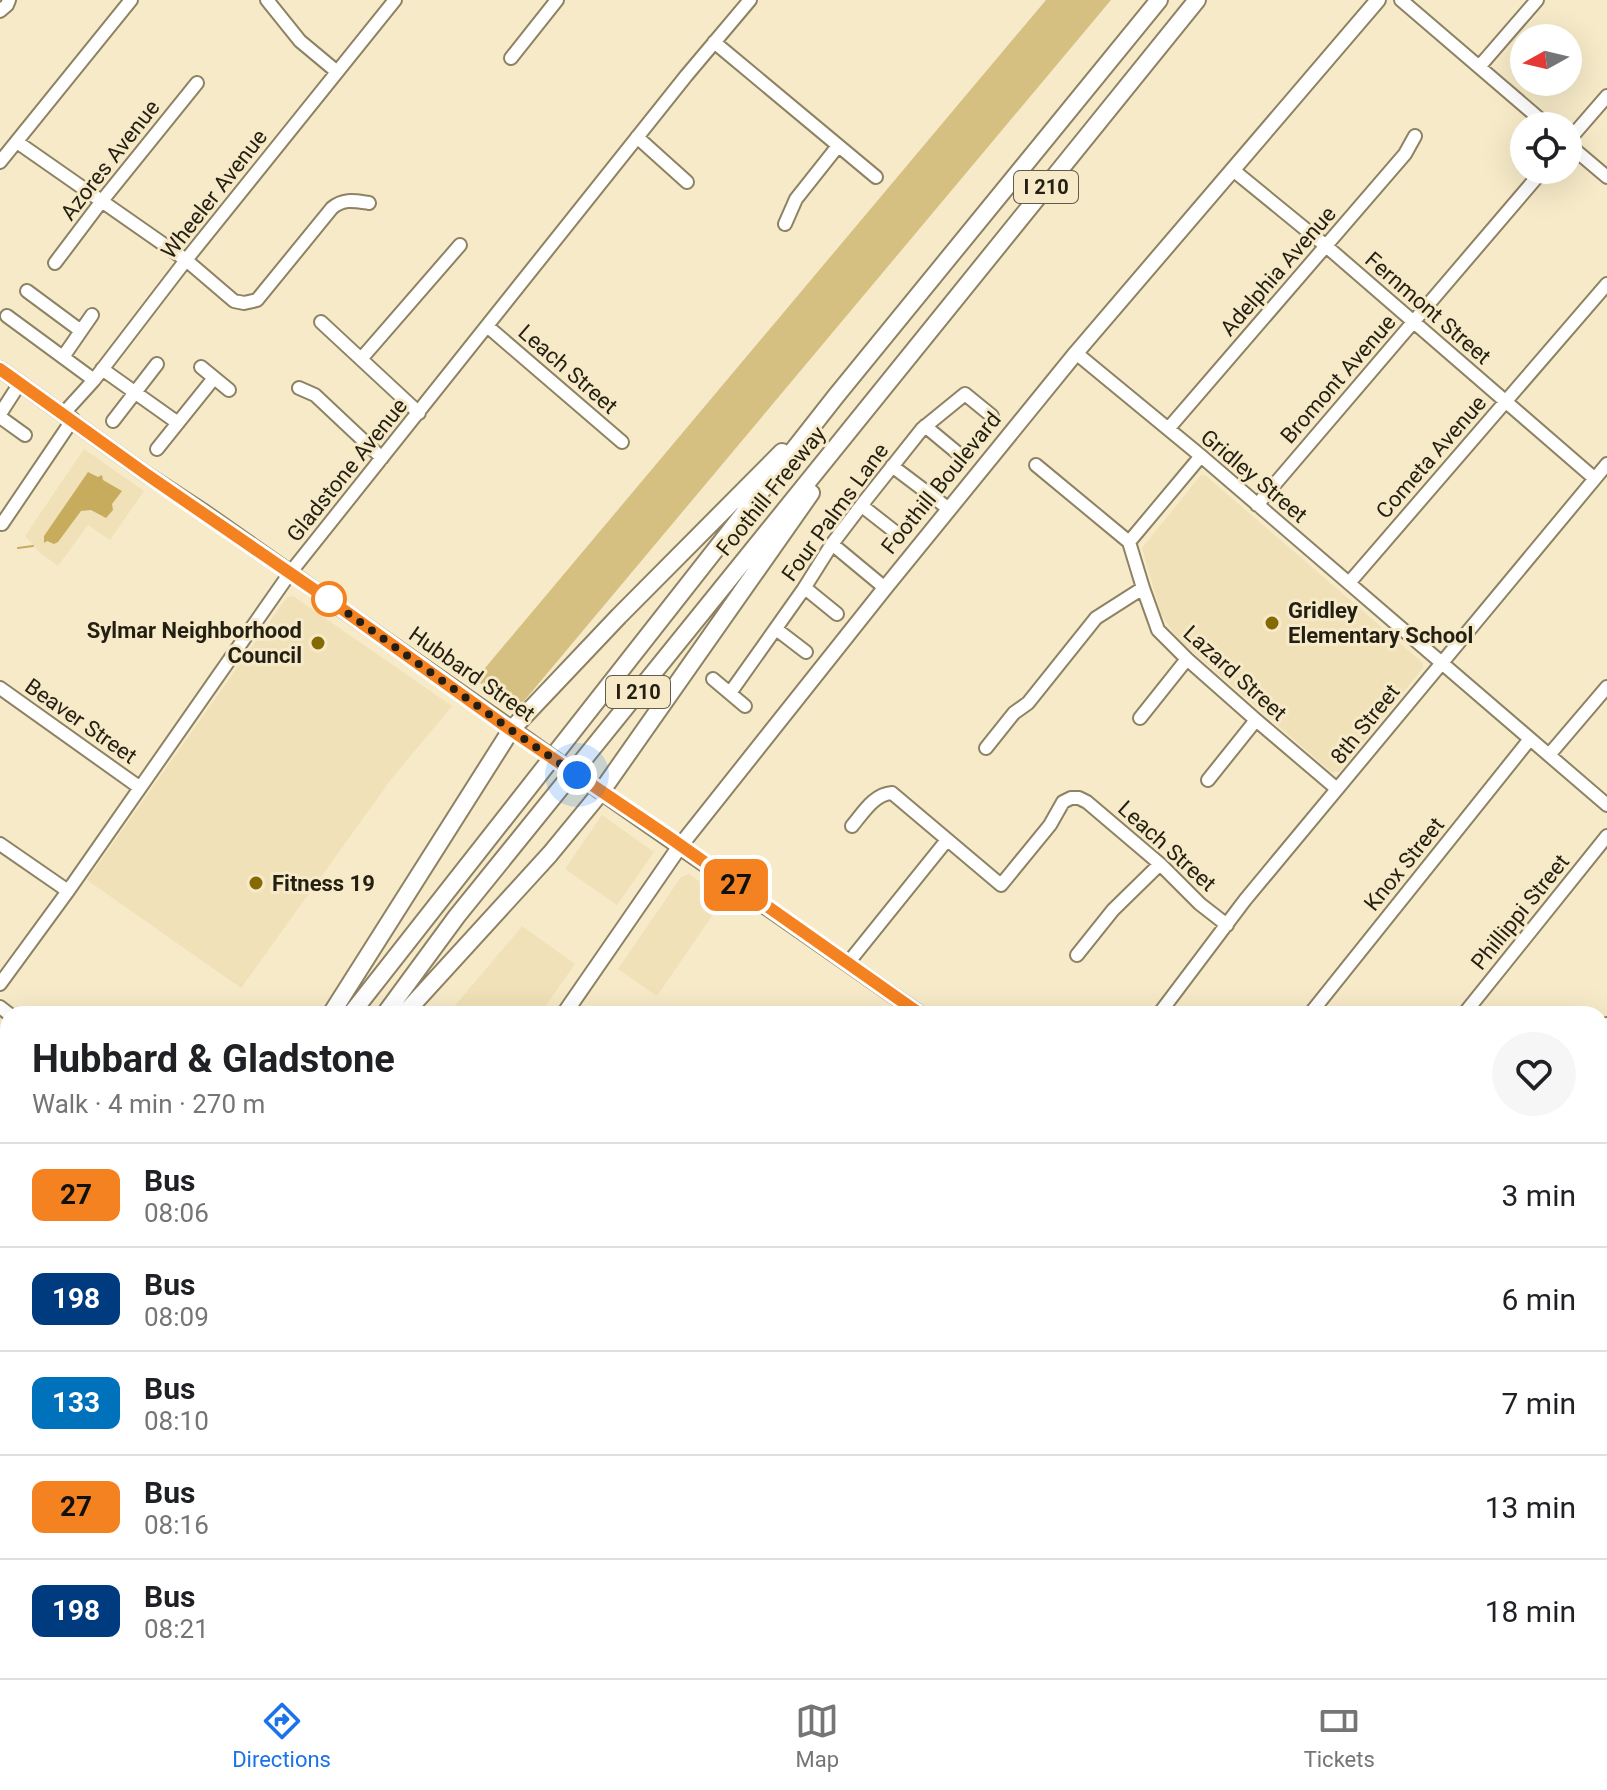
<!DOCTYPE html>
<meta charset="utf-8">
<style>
:root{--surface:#fff;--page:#f6f6f6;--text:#202124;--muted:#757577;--line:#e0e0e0;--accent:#1a73e8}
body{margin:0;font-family:Roboto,sans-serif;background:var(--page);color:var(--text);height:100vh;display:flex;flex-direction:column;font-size:30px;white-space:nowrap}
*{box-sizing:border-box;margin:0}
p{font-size:26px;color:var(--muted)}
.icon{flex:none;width:44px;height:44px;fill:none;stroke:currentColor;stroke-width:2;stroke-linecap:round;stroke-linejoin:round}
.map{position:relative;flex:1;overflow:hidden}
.drawer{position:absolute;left:0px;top:1006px;width:1608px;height:672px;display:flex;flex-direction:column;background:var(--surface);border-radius:24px 24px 0 0;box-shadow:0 8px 32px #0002}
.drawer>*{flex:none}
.badge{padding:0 16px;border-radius:12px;font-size:28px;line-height:52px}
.needle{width:52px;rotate:262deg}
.controls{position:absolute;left:1510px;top:24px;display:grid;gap:16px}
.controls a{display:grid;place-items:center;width:72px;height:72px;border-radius:50%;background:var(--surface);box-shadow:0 8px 32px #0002;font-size:40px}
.you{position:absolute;width:40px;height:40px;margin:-20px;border:6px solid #fff;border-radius:50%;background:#1a73e8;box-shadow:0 0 0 12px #1a73e833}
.map>.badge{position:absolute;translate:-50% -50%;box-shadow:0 0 0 4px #fff}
.round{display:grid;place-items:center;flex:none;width:84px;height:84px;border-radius:42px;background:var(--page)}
.headline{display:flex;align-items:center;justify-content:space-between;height:136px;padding:0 32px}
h1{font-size:38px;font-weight:700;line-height:60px}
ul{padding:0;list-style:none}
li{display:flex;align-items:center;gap:24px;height:104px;padding:0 32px;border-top:2px solid var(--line)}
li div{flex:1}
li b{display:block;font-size:30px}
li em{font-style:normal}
li .badge{min-width:88px;font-weight:700;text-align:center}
.dock{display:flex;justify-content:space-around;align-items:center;height:112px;border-top:2px solid var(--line);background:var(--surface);font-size:22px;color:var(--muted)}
.dock a{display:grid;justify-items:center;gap:4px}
.dock .selected{color:var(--accent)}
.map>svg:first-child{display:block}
</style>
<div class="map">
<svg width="1607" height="1678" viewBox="0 0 1607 1678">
<rect width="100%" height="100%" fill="#f6eac8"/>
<path fill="#f1e1b8" d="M84,449L144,491L110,540L88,525L58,566L39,552L25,536Z
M1201,475H1205L1423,663V668L1339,772H1331L1183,643L1173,632L1161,614L1142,548Z
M293,596L452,706L392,778L241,988L87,880L285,600L288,597Z
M602,815L654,852L617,905L565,869Z
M689,874L714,892L718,888L727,894L657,996L618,969L681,877Z
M522,926L575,964L540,1014H448Z"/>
<path fill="#d5bf81" d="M1046,0H1111L519,707L475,680Z"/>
<path fill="#c8ac5e" d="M88,472L98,477L102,475L103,480L122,491L112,504L113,510L106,518L91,510L81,511L58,542L54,544L47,541L44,543V536Z"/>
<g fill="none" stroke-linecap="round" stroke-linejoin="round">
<path stroke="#c8ac5e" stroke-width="2" d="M18,548L33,546"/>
<defs>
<path id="minor" d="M267,0L300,41L336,71
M1401,0L1548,126
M0,11L7,5L9,0
M714,42L876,177
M511,58L557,0
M1479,67L1537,0
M637,137L687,182
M1568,141L1607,96
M17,142L186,260L234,301L244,303L257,300L332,208C344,198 355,201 369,203
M1568,144L1607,177
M0,162L131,0
M1233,170L1326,246L1594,478
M785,224L796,199L838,146
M55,263L101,202L197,83
M27,291L81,331
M7,316L94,380
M321,322L419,413
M487,326L622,442
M1076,353L1201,456L1607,805
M63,357L92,315
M361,359L460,245
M201,367L229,390
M102,369L178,423
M299,388L315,395L382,458
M64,413L94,380L186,260L395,0
M0,414L20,383
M0,417L25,435
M113,421L157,364
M925,426L960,455
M1168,429L1405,154L1415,136
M157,449L214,378
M1036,465L1129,542L1143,588L1158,630L1187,659L1256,720L1337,789
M892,466L949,509
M1257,505L1543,170
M862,506L899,535
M2,524L73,419
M1129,542L1201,456
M832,544L885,588
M1349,583L1607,284
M805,588L837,614
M776,629L806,652
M713,679L745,706
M0,688L139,787
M730,693L803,590L832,544L864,502L922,429L965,394L992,416
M1140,718L1187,659
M986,748L1014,713L1028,703L1096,618L1143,588
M1549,755L1607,687
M1208,780L1256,720
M852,826C863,813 874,794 892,793L1001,885L1050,825L1063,802L1071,798H1079L1087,802L1160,864L1200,904L1227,925
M0,844L68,891
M1077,955L1113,910L1160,864
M848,963L947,840
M0,984L68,891L290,573L686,76L750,0
M0,1007L9,1014
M1159,1014L1245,900L1607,464
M1310,1014L1530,739
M1464,1014L1607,836
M1600,1033L1607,1024
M1600,1224L1607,1215
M1600,1615L1607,1606
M1600,1656L1607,1661
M35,1670L45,1678
M737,1670L749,1678
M949,1670L961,1678
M1169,1670L1180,1678
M1396,1670L1407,1678
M395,1678L400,1670
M683,1678L688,1670
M975,1678L981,1670
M1265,1678L1271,1670
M1556,1678L1561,1670"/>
<path id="major" d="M0,369L146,474L204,512L528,740
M601,792L920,1014
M564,1014L680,846L885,588L1076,353L1378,0
M1600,1492L1607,1497
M99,1678L105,1670"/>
<path id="highway" d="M331,1014L511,730L619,616L782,452
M351,1014L836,396L1159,0
M385,1014L457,916L1197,0
M404,1014L550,854L601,792L811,493
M0,1520L8,1508
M0,1571L8,1559"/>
</defs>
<use href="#minor" stroke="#8d8263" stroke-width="16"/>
<use href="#major" stroke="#8d8263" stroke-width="18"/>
<use href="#highway" stroke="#8d8263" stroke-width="20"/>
<use href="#minor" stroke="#fff" stroke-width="12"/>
<use href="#major" stroke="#fff" stroke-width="14"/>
<use href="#highway" stroke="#fff" stroke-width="16"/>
<defs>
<path id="major-bridge" d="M528,740L601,792"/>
</defs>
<use href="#major-bridge" stroke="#8d8263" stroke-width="18" stroke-linecap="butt"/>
<use href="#major-bridge" stroke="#fff" stroke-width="14"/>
</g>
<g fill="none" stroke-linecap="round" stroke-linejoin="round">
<defs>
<path id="line" d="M0,369L146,474L338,606L511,730L666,835L920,1014"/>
</defs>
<use href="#line" stroke="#fff" stroke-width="18"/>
<use href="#line" stroke="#f58220" stroke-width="12"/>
<path stroke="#241f13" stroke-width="8" stroke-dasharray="0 14.4" d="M329,599L321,594L511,730L577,775"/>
</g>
<circle fill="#fff" stroke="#f58220" stroke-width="4" cx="329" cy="599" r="16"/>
<g fill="#856903" stroke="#f6eac8" stroke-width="3">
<circle cx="1272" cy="623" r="8"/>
<circle cx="318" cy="643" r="8"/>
<circle cx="256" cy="883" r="8"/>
</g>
<g text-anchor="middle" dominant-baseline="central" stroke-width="6" stroke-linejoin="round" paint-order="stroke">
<g fill="#f6eac8" stroke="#635c49" stroke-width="2">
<rect x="1014" y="171" width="64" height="32" rx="6"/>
<rect x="606" y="676" width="64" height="32" rx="6"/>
</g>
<g font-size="20" font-weight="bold" fill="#241f13">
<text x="1046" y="187">I 210</text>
<text x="638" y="692">I 210</text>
</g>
<g font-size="22" fill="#241f13" stroke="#f6eac8">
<text transform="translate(110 160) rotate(-52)">Azores Avenue</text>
<text transform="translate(214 194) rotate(-52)">Wheeler Avenue</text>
<text transform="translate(1278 271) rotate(-49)">Adelphia Avenue</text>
<text transform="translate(1428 308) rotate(41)">Fernmont Street</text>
<text transform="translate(568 369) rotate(41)">Leach Street</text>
<text transform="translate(1338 379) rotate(-49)">Bromont Avenue</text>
<text transform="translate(1431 457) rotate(-49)">Cometa Avenue</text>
<text transform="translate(347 470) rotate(-51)">Gladstone Avenue</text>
<text transform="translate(1254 476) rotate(40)">Gridley Street</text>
<text transform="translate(941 483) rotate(-51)">Foothill Boulevard</text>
<text transform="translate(771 491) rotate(-51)">Foothill Freeway</text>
<text transform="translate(835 512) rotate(-54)">Four Palms Lane</text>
<text transform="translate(1235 673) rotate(42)">Lazard Street</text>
<text transform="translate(472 674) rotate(35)">Hubbard Street</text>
<text transform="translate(81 721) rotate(35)">Beaver Street</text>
<text transform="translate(1365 724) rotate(-51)">8th Street</text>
<text transform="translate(1167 846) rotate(42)">Leach Street</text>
<text transform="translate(1404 864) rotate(-51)">Knox Street</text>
<text transform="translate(1520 912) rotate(-51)">Phillippi Street</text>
</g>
<g font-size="22" font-weight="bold" fill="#241f13" stroke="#f6eac8" text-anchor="start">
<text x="1288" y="610">Gridley<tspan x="1288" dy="25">Elementary School</tspan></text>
<text x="302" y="630" text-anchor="end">Sylmar Neighborhood<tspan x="302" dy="25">Council</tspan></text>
<text x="272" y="883">Fitness 19</text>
</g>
</g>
</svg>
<div class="controls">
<a><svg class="needle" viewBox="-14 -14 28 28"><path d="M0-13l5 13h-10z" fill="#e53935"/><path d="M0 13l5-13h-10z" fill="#757577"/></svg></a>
<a><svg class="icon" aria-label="locate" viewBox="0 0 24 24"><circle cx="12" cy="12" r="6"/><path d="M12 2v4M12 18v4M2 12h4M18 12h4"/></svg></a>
</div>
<div class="you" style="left:577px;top:775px"></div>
<b class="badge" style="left:736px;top:885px;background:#f58220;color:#111">27</b>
<section class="drawer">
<div class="headline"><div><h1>Hubbard &amp; Gladstone</h1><p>Walk · 4 min · 270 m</p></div><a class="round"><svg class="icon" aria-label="heart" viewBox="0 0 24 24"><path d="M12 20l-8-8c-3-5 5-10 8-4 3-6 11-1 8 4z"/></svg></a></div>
<ul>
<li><span class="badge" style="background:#f58220;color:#111">27</span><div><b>Bus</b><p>08:06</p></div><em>3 min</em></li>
<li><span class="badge" style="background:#003b80;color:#fff">198</span><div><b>Bus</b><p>08:09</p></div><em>6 min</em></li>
<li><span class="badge" style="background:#0072bc;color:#fff">133</span><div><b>Bus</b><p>08:10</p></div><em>7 min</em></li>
<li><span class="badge" style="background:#f58220;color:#111">27</span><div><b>Bus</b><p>08:16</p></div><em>13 min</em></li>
<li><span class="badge" style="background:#003b80;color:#fff">198</span><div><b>Bus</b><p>08:21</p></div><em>18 min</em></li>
</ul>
</section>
</div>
<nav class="dock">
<a class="selected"><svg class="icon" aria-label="directions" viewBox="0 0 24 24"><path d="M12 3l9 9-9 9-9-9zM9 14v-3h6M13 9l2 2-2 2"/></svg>Directions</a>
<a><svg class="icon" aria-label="map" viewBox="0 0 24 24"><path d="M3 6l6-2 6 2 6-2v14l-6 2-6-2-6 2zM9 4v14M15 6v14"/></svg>Map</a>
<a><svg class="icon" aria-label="tickets" viewBox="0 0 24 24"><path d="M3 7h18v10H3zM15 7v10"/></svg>Tickets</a>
</nav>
